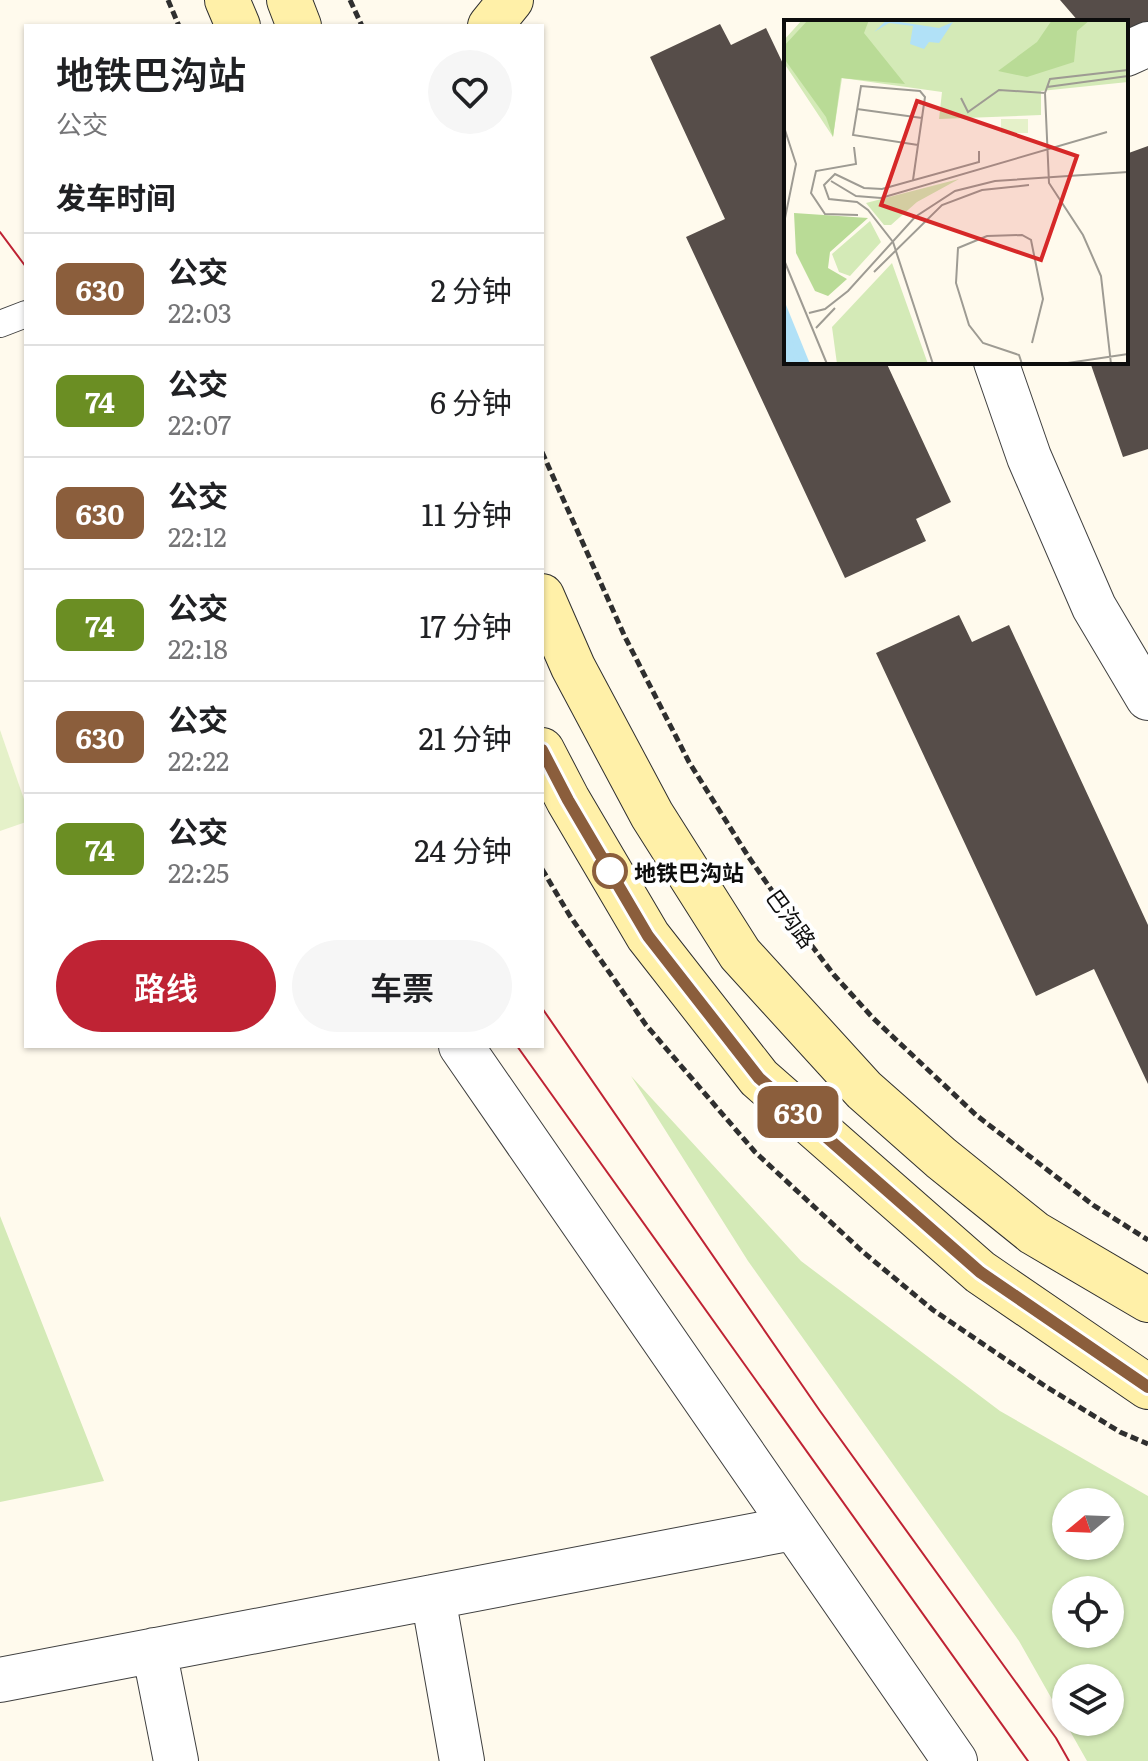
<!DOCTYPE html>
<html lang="zh">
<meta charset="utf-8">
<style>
:root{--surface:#fff;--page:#f6f6f6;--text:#202124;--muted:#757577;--line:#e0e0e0;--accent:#bf2334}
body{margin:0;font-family:Literata,"Noto Sans SC",serif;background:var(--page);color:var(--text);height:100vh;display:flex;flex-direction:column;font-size:30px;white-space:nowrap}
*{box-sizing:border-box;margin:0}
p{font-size:26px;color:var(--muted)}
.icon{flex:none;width:44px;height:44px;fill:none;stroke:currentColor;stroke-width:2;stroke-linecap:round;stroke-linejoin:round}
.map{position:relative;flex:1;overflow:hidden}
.side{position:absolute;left:24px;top:24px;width:520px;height:1024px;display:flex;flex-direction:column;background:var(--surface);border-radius:0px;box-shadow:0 2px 6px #0004}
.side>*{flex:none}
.badge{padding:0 16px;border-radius:12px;font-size:28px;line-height:52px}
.needle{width:52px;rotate:251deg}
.controls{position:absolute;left:1052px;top:1488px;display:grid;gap:16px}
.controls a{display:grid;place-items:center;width:72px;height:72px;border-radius:50%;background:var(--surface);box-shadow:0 2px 6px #0004;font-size:40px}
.map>.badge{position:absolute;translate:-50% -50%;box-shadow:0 0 0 4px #fff}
h2{padding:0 32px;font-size:30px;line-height:72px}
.round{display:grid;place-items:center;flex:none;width:84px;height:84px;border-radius:42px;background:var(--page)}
.headline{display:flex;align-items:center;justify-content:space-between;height:136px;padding:0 32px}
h1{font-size:38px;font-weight:600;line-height:60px}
.primary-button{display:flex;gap:16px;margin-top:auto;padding:16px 32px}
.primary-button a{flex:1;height:92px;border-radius:48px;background:var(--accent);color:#fff;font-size:32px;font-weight:600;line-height:92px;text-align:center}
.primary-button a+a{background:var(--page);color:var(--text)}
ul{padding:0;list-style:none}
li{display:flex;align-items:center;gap:24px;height:112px;padding:0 32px;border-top:2px solid var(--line)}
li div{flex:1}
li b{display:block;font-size:30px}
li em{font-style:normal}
li .badge{min-width:88px;font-weight:700;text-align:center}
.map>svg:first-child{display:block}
</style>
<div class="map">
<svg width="1148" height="1761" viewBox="0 0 1148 1761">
<rect width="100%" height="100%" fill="#fffaed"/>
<path fill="#d4eab7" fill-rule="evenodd" d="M631,1076L801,1261L1000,1411L1148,1496V1761H1087L1019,1641L748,1261ZM1066,1502H1110V1546H1066ZM1066,1590H1110V1634H1066ZM1066,1678H1110V1722H1066Z
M0,1216L104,1481L0,1502Z"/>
<path fill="#e5f1c9" d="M0,730L26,805V822L0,831Z"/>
<path fill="#564d49" d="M1060,0H1148V28L1126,47V22H1079Z
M720,24L731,45L766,28L786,70V362H886L951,502L916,519L926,541L845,578L686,237L725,219L650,57Z
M1148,146V449L1123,457L1090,362H1126V154Z
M959,615L972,642L1009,625L1148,925V1084L1094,969L1036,996L876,653Z"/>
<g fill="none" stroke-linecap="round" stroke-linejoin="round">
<defs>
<path id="lane" d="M0,324L26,314"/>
<path id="street" d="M1126,54L1148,44
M996,362L1029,457L1094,607L1148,698
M461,1046L955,1761
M433,1597L462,1761
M154,1650L176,1761
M0,1680L793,1528"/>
<path id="secondary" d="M227,0L238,26
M289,0L299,26
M490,26L511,0
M542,596L573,667L652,815L740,954L864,1090L941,1158L1034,1233L1148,1300
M542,750L568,800L648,936L759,1078L980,1272L1148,1387"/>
</defs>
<use href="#lane" stroke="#404040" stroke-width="28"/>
<use href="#street" stroke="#404040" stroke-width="46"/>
<use href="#secondary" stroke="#2f2f2f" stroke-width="46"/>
<path stroke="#2f2f2f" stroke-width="5" stroke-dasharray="8 4" stroke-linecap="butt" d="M168,0L179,26
M350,0L362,26
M542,452L625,637L689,762L748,856L793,921L834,975L873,1018L976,1115L1093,1205L1148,1240
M542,869L570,916L646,1025L755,1152L863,1252L933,1310L1045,1386L1120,1432L1148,1444"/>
<use href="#lane" stroke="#fff" stroke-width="26"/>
<use href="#street" stroke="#fff" stroke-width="44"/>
<use href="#secondary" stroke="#fff0a8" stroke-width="44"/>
<path stroke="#bf2334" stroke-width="2" d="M0,232L26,267
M542,1008L820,1411L1056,1738L1069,1761
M517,1046L1028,1761"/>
</g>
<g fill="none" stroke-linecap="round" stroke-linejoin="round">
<defs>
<path id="line" d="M542,750L568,800L648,936L759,1078L980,1272L1148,1387"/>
</defs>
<use href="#line" stroke="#fff" stroke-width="18"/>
<use href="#line" stroke="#8b5e3c" stroke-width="12"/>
</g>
<circle fill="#fff" stroke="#8b5e3c" stroke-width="4" cx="610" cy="871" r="16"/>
<g text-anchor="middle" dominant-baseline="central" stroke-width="8" stroke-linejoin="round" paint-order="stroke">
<g font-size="22" font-weight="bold" fill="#0d0d0d" stroke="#fff" text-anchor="start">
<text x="634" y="871">地铁巴沟站</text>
</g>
<g font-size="22" fill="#0d0d0d" stroke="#fff">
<text transform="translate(792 918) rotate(54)">巴沟路</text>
</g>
</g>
<g transform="translate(784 20)">
<rect width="344" height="344" fill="#fffaed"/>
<path d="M18,0H344V62L257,71V95L155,99L158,72L58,58L49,117L0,43V20ZM175,159L133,182L107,205H100L82,183ZM86,201L97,222L66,256L55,252L48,234ZM108,243L144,344H53L48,307Z" fill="#d4eab7"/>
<path d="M24,0H85L80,13L121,64L57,58L49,117L42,97L1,40L0,26ZM268,0H306L293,11L290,42L243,57L214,51L253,22ZM10,193L84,198L46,232L44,248L63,259L44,276L31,271L12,233Z" fill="#b9db96"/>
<path d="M217,99H244V113H217Z" fill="#e5f1c9"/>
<path d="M103,0L155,8L169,2L155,23L145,22L140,29L126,24L129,6L105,3L90,12ZM0,280L26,344H1Z" fill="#b1e1f7"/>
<path fill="none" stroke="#b1e1f7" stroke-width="4" d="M0,301L14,344"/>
<path fill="none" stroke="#9e9b93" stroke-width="2" d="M263,67L344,56M261,73L265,163L299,215L317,256L327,344M177,78L184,92L215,70L261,73L266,59L344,50M73,89L138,98M0,107L12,144L0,203M70,127L72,144L32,151L27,173L41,194L74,195M129,160L134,125L141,77L136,71L77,66L69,115L134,125M47,161L72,176L97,178L323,112M0,240L43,344M90,252L158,185L198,170L245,165M25,293L41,289L64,271L131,197L171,171L211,161L344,152M32,308L51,288M149,344L109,222L84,190L73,182L45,179L40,165L51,154L80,168L98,169L195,142V131M238,344L235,335L199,323L185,305L172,263L174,228L203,216L238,215L247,220L259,279L248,323M277,344L344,334"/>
<path fill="#d62828" fill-opacity="0.15" stroke="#d62828" stroke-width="4" d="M133,81L293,136L257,240L97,185Z"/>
<rect width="344" height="344" fill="none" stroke="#0d0d0d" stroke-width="4"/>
</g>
</svg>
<div class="controls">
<a><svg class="needle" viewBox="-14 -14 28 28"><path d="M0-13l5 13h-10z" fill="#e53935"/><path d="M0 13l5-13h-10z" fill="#757577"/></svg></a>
<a><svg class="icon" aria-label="locate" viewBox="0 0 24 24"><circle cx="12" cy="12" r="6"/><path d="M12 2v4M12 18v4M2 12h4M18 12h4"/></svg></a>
<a><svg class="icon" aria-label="layers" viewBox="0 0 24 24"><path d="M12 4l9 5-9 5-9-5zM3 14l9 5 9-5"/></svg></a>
</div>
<b class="badge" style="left:798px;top:1112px;background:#8b5e3c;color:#fff">630</b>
<section class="side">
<div class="headline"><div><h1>地铁巴沟站</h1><p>公交</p></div><a class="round"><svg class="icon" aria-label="heart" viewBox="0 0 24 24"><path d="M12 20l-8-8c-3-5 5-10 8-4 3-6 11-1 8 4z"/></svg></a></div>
<h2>发车时间</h2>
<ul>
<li><span class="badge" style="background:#8b5e3c;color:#fff">630</span><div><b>公交</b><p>22:03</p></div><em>2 分钟</em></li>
<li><span class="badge" style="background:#6b8e23;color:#fff">74</span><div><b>公交</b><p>22:07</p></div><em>6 分钟</em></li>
<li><span class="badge" style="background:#8b5e3c;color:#fff">630</span><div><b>公交</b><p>22:12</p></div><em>11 分钟</em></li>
<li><span class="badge" style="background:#6b8e23;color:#fff">74</span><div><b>公交</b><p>22:18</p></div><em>17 分钟</em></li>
<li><span class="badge" style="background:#8b5e3c;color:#fff">630</span><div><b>公交</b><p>22:22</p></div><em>21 分钟</em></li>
<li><span class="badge" style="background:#6b8e23;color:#fff">74</span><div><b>公交</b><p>22:25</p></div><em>24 分钟</em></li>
</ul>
<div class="primary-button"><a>路线</a><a>车票</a></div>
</section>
</div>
